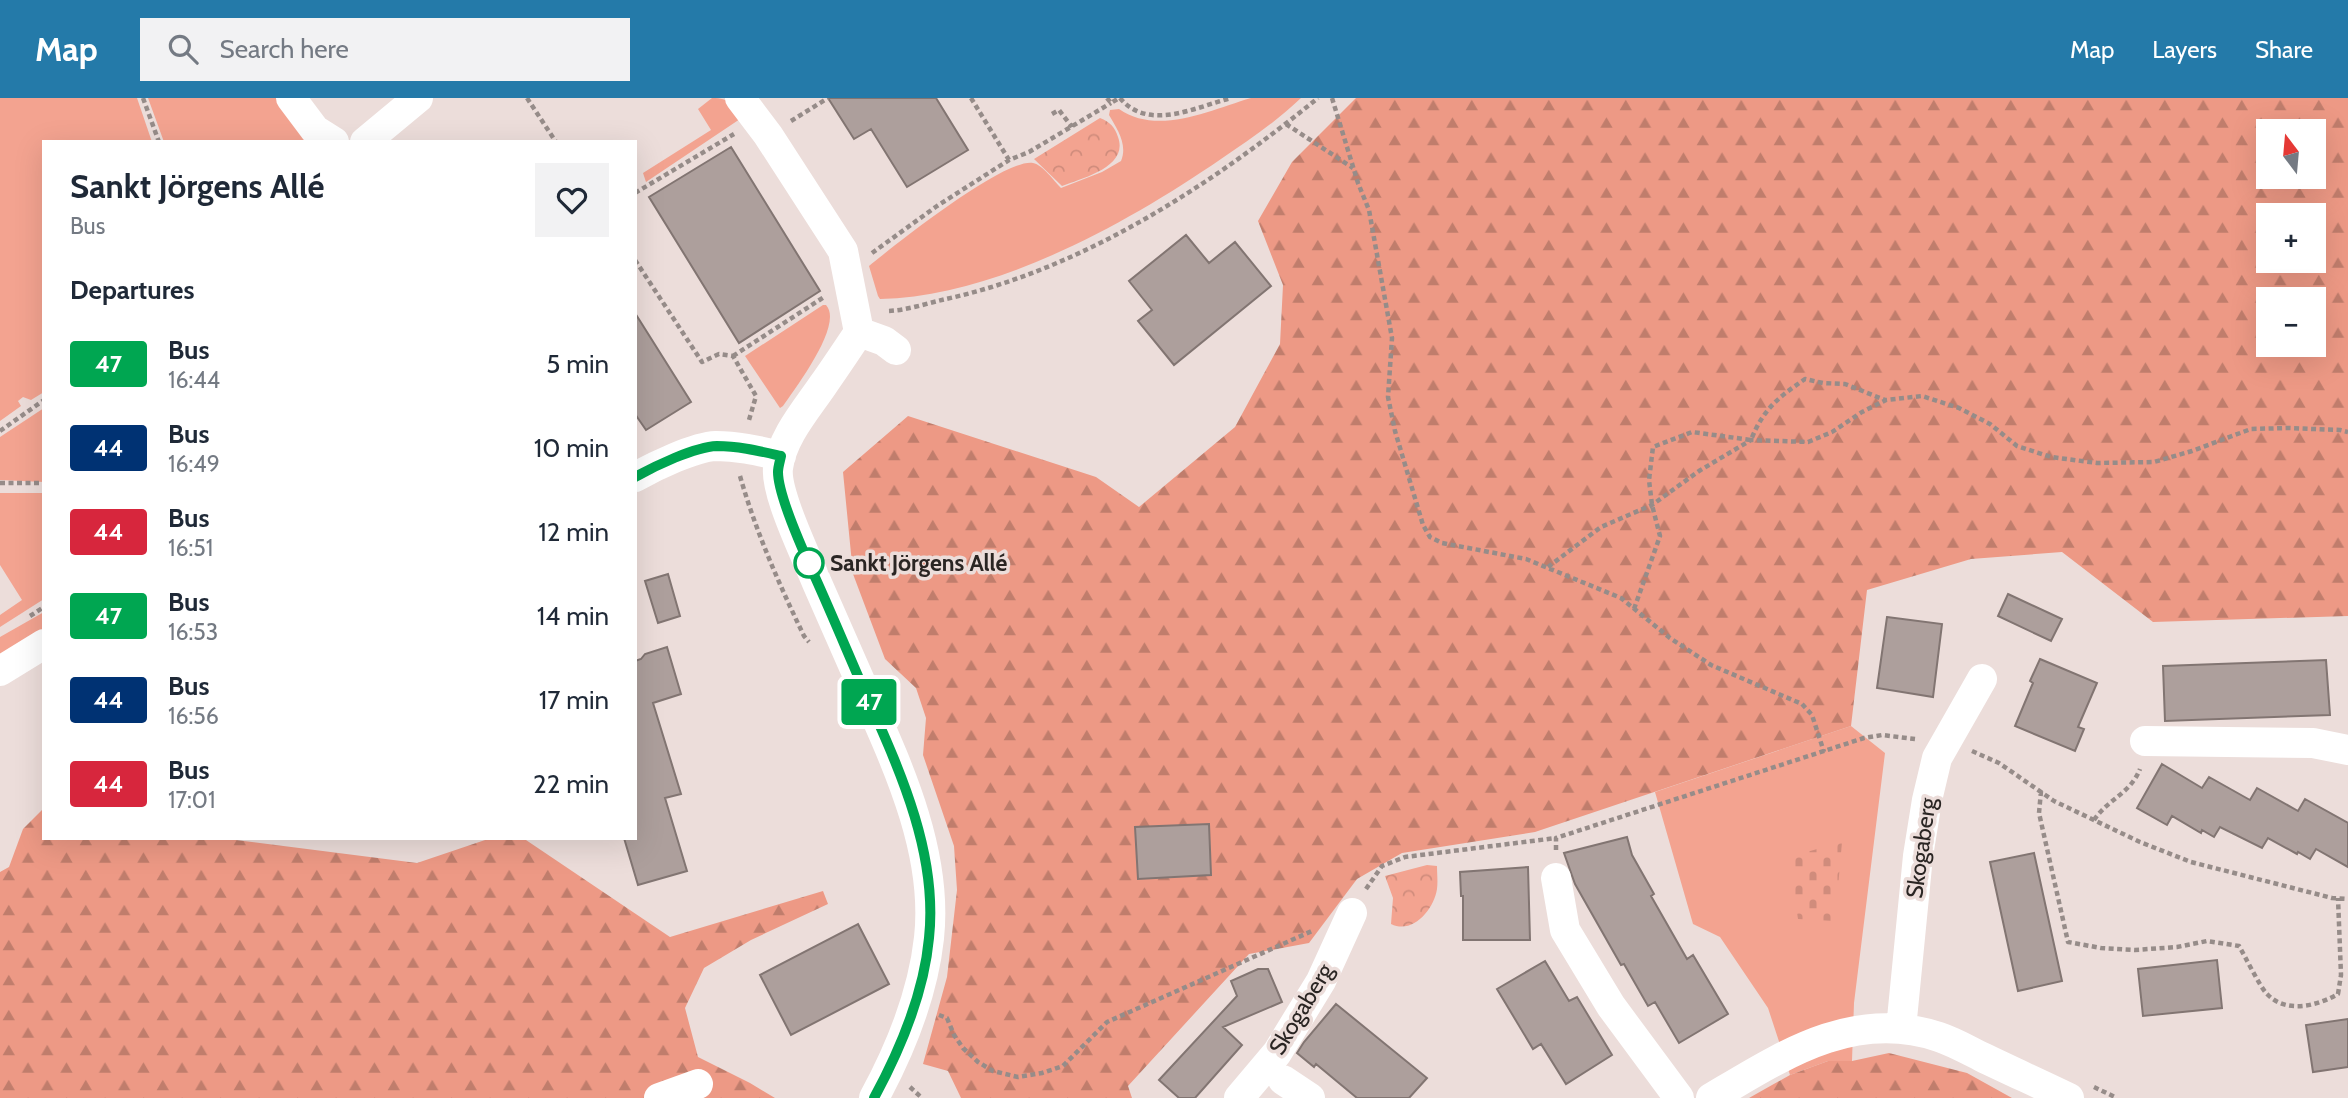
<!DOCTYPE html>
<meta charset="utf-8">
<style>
:root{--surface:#fff;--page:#f2f2f3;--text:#1f2937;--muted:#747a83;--accent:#247aa9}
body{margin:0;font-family:Cabin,sans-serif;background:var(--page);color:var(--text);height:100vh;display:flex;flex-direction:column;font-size:26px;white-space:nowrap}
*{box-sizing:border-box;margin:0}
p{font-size:23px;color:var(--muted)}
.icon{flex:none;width:38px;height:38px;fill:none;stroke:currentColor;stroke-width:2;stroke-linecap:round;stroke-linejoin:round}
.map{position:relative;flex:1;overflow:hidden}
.drawer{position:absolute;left:42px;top:42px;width:595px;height:700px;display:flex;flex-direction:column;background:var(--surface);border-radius:0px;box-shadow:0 7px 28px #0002}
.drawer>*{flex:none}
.badge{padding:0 14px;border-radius:5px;font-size:24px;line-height:46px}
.needle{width:46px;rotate:344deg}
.tools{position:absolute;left:2256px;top:21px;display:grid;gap:14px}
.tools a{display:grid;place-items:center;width:70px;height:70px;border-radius:0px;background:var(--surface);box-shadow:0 7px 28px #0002;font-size:35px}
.map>.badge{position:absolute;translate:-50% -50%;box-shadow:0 0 0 4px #fff}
h2{padding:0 28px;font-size:26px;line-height:63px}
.round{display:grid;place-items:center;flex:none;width:74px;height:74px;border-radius:0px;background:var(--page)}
.overview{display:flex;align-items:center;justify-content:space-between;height:119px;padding:0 28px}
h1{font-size:33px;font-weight:800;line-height:52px}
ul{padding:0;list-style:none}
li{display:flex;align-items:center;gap:21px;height:84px;padding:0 28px}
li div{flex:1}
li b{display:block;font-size:26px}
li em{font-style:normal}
li .badge{min-width:77px;font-weight:700;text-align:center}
header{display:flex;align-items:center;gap:42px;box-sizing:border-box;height:98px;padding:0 35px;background:var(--accent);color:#fff}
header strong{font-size:33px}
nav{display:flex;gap:38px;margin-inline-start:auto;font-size:24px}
.search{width:490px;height:63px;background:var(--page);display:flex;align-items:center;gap:18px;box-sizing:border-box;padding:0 24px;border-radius:0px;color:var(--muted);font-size:26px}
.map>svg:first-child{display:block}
</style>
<header>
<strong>Map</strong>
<div class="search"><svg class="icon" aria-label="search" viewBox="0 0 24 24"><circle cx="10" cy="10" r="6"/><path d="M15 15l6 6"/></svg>Search here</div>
<nav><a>Map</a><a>Layers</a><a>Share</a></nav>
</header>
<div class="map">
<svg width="2348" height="1000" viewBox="0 0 2348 1000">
<defs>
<pattern id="forest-firs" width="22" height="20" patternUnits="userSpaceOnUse" patternTransform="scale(1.75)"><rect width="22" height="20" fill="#ed9985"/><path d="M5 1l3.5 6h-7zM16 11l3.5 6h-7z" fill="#c07d6c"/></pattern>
<pattern id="cemetery-stones" width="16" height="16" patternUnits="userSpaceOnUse" patternTransform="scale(1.75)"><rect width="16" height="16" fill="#f3a390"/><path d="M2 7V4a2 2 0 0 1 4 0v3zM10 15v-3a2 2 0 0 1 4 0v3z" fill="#d08c7c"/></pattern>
<pattern id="park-crowns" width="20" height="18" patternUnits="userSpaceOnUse" patternTransform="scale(1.75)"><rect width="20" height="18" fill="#f3a390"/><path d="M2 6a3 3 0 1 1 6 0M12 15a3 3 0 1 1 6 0" fill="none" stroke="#d08c7c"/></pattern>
</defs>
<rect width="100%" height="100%" fill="#ecddda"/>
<path fill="#f3a390" d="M0,0H137L152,44H44V294L31,302L23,299L18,303L21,308L0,323Z
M148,0H276L308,44H164Z
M712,0C731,0 731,7 740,21L646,84L643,75L711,32L698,11Z
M1251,0H1301C1277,23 1248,43 1221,61C1126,126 997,198 880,201L878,198L869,168C895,147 1004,60 1033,65C1043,67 1054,83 1061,90L1102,74L1121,63C1128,46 1117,31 1109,17L1110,12L1119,11C1158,38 1210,12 1251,0Z
M823,207H826C844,226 796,289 783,308L780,310L745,258Z
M44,310V384L0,382V339Z
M0,395H44V501L0,529V517L22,502L0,467Z
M44,514V535L0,563V539Z
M1851,628L1885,655L1854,905L1852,963H1828L1790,977L1768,910L1720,839L1693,826L1655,694Z"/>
<path fill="url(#forest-firs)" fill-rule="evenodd" d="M1356,0H2348V518L2153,524L2062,454L1971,461L1867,492L1851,628L1535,734L1402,755L1357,781L1309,845L1249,856L1128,988L1132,1000H961L948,973L923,966L947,879L957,792L954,748L923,657L926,620L916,590L885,561L853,476L843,374L908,318L1096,379L1139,409L1235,329L1280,246L1283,187L1258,123L1292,64ZM2268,33H2314V79H2268ZM2268,117H2314V163H2268ZM2268,201H2314V247H2268Z
M44,710V740L228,741L417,765L491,740H523L670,839L823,793L828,806L751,842L704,870L685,910L698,959L750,985L775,1000H0V774L9,769L23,731Z
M1889,955L1967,975L2012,1000H1749L1790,977L1828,963H1852Z"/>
<path fill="url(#cemetery-stones)" d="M1842,744L1835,823L1798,821L1789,759Z"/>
<path fill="url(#park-crowns)" d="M1100,20C1110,24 1115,29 1118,39C1129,69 1082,80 1062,88L1034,61Z
M1427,767L1437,768C1437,775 1438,784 1437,791C1434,811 1413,837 1391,826L1393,800L1385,778Z"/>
<path fill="#ad9f9c" stroke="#827572" stroke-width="2" d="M828,0H936L968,52L907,89L871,31L854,41Z
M731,49L820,193L739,245L649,99Z
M1186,137L1209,165L1235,144L1271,188L1174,267L1138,223L1152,212L1129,183Z
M635,215L691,304L646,332L635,316Z
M668,476L680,518L658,525L645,483Z
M2008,496L2062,521L2051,543L1998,518Z
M1887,519L1942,526L1933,599L1877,590Z
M667,549L681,596L653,605L681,696L665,700L687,773L638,787L624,740H635V563L641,561L645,556Z
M2040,561L2097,585L2078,629L2084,631L2075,653L2015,628L2033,585L2030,583Z
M2326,562L2330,617L2165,623L2163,568Z
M2162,666L2202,690L2209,679L2250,702L2257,690L2298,713L2305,701L2348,725V769L2316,751L2310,761L2298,754L2297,756L2268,740L2262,750L2220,729L2214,739L2202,732L2201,735L2172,718L2167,727L2137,710Z
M1209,726L1211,777L1138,781L1135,729Z
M1627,739L1632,757L1654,796L1651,798L1687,861L1693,857L1728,916L1679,945L1655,904L1648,908L1624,866L1621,867L1575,786L1564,755Z
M2034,755L2062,883L2018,893L1990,764Z
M1528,769L1530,842H1463V798H1461L1460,774Z
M858,826L889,886L791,937L760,877Z
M2217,862L2222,910L2143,918L2138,871Z
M1545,863L1569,903L1577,899L1612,957L1566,986L1541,946L1533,951L1497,891Z
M1258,871H1268L1282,904L1223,929L1242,947L1195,1000H1179L1159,982L1237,898L1231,883Z
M1336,906L1427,980L1409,1000H1357L1316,966L1314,969L1297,955L1304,944Z
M2348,921V969L2313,974L2306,927Z"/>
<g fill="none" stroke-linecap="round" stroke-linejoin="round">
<path stroke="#968c89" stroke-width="4.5" stroke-dasharray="5 3.5" stroke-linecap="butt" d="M143,0L159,44
M527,0L556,44
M971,0L1009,62
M1107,0L1111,5L1119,0
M1120,0C1148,34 1196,9 1231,0
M1332,0L1358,85L1369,112L1392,240L1388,299L1395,333L1423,427L1430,439L1442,445L1526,461L1621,500L1670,540L1711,567L1802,606L1812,617L1824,654
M1052,16L1059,12L1072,29
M791,23L828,0
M1286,26L1353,70
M635,95L734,36
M872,155L937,108L1009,62L1029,54L1111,5
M635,162L702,264L719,256L733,258L756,298L749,322
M889,213C908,212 928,205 946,201C1083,171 1211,87 1318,0
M733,258L824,199
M0,333L44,302
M740,378C756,434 779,486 804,538L809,544
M0,385H44
M1548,469L1601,429L1652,407L1699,373L1751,342L1808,344L1832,334L1862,314L1886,302L1922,298L1959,310L1990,326L2017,348L2051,359L2097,365L2154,364L2192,353L2251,331L2288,330L2340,332L2348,334
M1634,511L1660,438L1652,407L1649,382L1653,349L1692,334L1751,342C1763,311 1779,299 1805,281L1823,285L1845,286L1885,302
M30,518L44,509
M1972,653L1999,665L2054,703L2140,744L2191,764L2332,800L2348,801
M2041,693L2039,715L2068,844L2101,850L2135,852L2177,849L2207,843L2239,848C2245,858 2260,889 2267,896C2286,916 2317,908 2338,896L2341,877L2338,800
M2094,722C2108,701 2130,696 2140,671
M1556,752V740L1864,640L1882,637L1915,641
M1366,791L1382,768L1405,759L1556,740
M939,917L947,920L954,937L963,950L978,964L993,973L1018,979L1042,975L1063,968L1107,924L1312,833
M910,989L922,1000
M2094,989L2117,1000"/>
<path stroke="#fff" stroke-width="30" d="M291,0L315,32L334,44
M740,0L768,37L843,153L859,234C847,252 835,270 823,287C806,312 782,339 778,370C775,395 807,460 817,485C834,524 851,563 868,601C901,675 938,758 929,840C923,895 900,952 874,1000
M365,44L418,0
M859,234L884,243L896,252
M635,379C655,368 694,349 716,348C739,348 759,353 781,358
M0,573L44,546
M2145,643L2313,645L2348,652
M1556,780L1565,832L1611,908L1679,1000
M1901,931L1918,758L1927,702L1937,660L1982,581
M1283,982L1310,1000
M659,1000L698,986
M1239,1000L1277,955L1321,883L1352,815
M1711,1000C1782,958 1853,910 1939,939C1954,944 1968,952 1982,959C2011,973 2040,986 2069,1000"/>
</g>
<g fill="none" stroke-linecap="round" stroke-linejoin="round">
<defs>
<path id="line" d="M635,379C655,368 694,349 717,348C739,348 759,353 781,358C780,363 778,369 778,374C778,398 804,455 815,479C833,519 850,560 868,601C901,675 938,757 929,840C924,895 900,952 874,1000"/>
</defs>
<use href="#line" stroke="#fff" stroke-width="16"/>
<use href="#line" stroke="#00a651" stroke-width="10"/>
</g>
<circle fill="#fff" stroke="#00a651" stroke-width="3.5" cx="809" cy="465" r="14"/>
<g text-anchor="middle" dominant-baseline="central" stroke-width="7" stroke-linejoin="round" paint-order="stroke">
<g font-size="23" font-weight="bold" fill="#2a2523" stroke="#ecddda" text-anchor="start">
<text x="830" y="465">Sankt Jörgens Allé</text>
</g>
<g font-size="23" fill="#2a2523" stroke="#ecddda">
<text transform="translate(1921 750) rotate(-82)">Skogaberg</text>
<text transform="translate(1301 911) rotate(-59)">Skogaberg</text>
</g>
</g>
</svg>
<div class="tools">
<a><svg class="needle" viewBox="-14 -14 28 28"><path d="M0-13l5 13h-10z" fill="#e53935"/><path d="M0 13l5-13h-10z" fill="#747a83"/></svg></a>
<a>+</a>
<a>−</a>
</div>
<b class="badge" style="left:869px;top:604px;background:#00a651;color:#fff">47</b>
<section class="drawer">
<div class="overview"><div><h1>Sankt Jörgens Allé</h1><p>Bus</p></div><a class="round"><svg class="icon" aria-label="heart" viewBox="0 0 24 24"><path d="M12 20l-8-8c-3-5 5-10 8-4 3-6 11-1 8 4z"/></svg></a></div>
<h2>Departures</h2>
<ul>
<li><span class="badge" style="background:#00a651;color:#fff">47</span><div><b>Bus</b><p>16:44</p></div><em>5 min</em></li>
<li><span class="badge" style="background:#003273;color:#fff">44</span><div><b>Bus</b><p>16:49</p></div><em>10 min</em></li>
<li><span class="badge" style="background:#d7263d;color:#fff">44</span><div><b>Bus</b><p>16:51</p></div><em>12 min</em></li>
<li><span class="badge" style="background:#00a651;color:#fff">47</span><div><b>Bus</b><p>16:53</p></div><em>14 min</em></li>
<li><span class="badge" style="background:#003273;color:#fff">44</span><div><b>Bus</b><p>16:56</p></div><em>17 min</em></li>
<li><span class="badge" style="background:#d7263d;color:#fff">44</span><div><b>Bus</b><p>17:01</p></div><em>22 min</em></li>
</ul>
</section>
</div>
